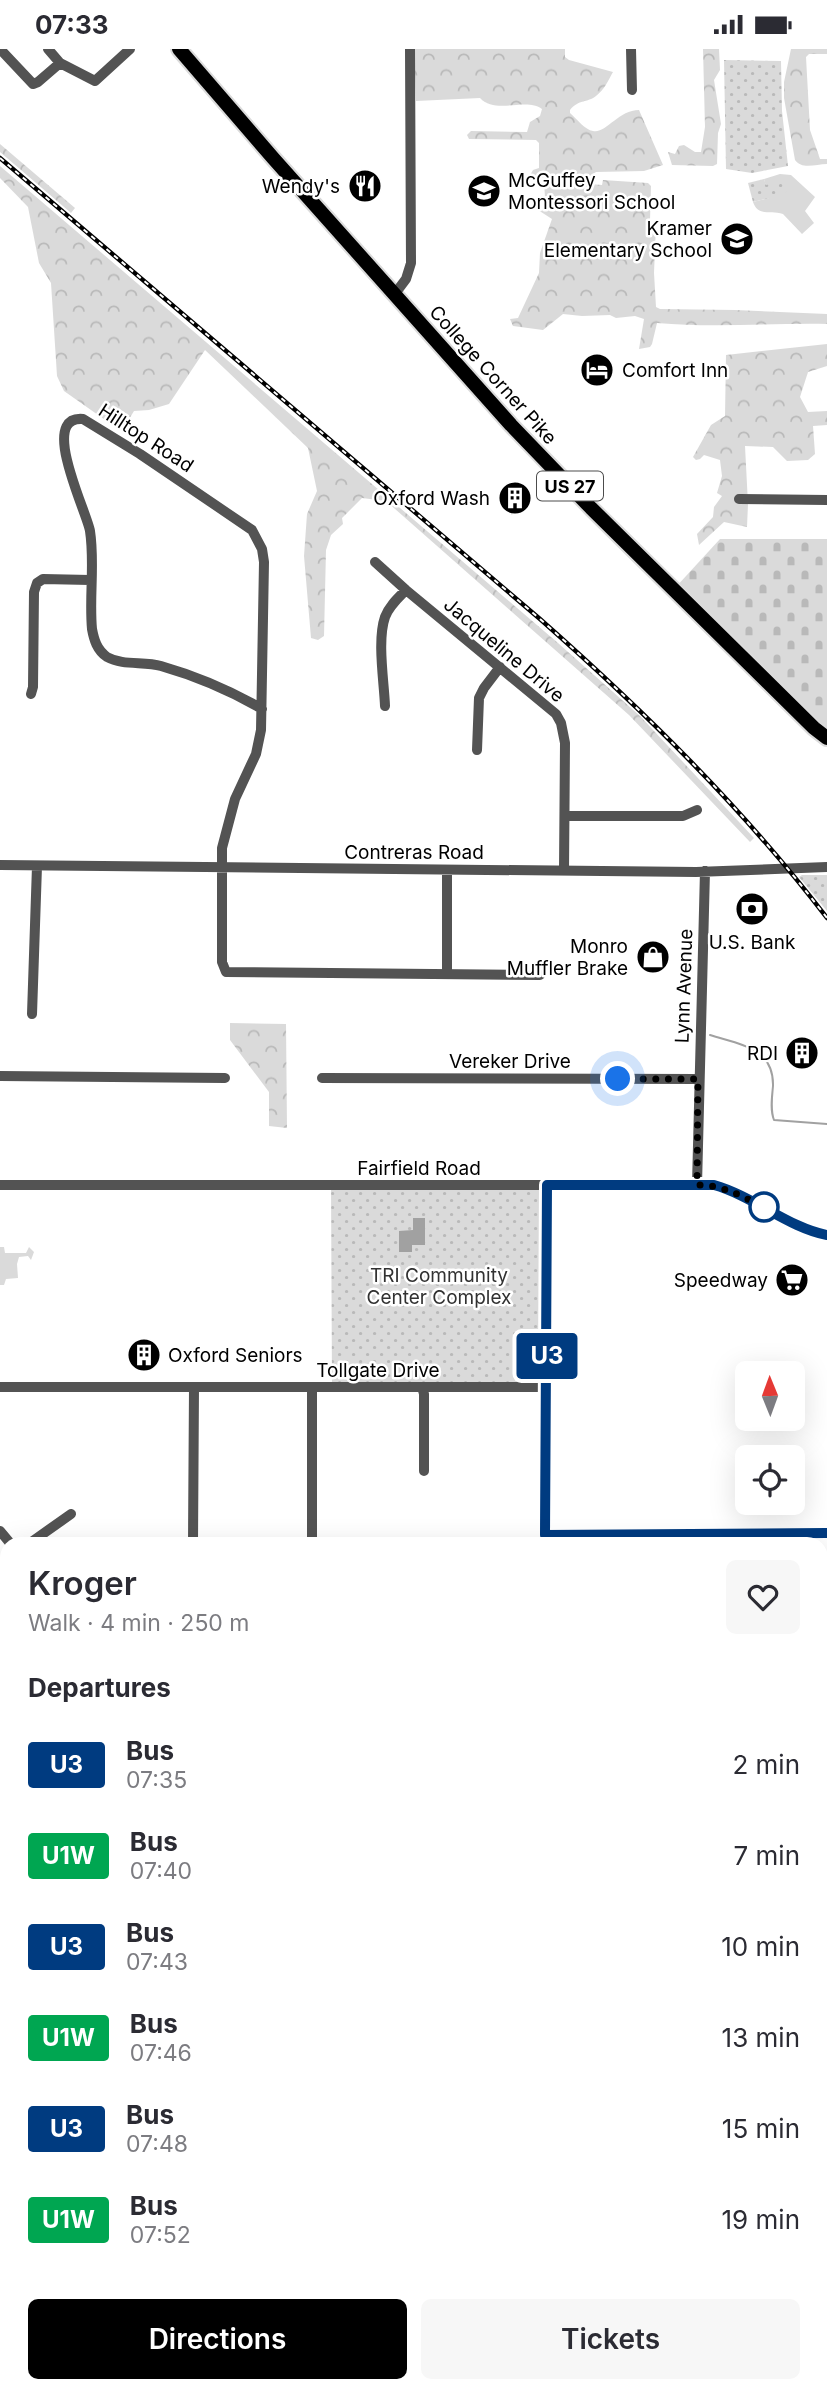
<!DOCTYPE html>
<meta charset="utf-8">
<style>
:root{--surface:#fff;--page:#f7f7f7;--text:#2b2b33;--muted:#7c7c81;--accent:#000}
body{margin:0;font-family:Inter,sans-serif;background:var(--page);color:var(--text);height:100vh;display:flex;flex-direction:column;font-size:26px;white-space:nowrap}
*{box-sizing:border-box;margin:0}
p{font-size:23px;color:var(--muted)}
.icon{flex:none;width:38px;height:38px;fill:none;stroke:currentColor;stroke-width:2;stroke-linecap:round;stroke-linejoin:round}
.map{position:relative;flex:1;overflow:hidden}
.details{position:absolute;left:0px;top:1488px;width:828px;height:856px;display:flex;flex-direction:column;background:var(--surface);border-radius:21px 21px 0 0;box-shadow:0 7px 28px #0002}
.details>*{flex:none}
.badge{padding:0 14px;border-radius:5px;font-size:24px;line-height:46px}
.needle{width:46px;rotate:359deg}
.controls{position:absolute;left:735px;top:1312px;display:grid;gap:14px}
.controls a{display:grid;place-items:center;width:70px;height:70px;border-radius:10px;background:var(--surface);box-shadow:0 7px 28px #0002;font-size:35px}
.you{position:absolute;width:35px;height:35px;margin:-18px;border:5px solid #fff;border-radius:50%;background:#1a73e8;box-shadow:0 0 0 10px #1a73e833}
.map>.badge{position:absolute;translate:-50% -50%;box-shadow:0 0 0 4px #fff}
h2{padding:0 28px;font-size:26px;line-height:63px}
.round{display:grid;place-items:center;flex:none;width:74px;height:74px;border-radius:10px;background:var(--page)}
.head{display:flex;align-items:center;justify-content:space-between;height:119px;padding:0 28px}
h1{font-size:33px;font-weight:600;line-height:52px}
.primary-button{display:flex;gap:14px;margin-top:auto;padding:14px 28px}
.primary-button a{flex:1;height:80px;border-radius:10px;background:var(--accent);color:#fff;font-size:28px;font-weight:600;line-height:80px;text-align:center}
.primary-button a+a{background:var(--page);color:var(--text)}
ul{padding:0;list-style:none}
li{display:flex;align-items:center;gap:21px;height:91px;padding:0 28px}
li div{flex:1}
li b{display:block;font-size:26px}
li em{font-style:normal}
li .badge{min-width:77px;font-weight:700;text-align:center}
.status{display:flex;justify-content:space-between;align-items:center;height:49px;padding:0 35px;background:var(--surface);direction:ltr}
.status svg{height:19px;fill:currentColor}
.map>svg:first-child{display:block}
</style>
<div class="status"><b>07:33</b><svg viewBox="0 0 49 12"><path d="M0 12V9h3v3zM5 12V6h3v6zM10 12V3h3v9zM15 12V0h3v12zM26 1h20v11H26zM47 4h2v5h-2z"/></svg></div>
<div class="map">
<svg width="827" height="2343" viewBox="0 0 827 2343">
<defs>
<pattern id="forest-crowns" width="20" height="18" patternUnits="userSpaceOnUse" patternTransform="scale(1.75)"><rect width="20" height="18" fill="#dadada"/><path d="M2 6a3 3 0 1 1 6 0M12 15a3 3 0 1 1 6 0" fill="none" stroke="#b9b9b9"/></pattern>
<pattern id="cemetery-stones" width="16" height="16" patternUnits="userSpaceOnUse" patternTransform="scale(1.75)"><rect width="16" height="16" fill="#dadada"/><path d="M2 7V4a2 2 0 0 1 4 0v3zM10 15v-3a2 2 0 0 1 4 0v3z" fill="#b9b9b9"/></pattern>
<pattern id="park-dots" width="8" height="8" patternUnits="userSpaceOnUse" patternTransform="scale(1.75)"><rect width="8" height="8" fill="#dadada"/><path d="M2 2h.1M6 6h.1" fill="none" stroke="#b9b9b9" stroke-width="1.8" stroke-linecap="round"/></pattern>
</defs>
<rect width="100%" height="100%" fill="#fff"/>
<path fill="#dadada" d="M780,125L791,126L815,148L805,162L814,174L802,185L783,165C771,161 758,168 753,153L769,149L764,130Z
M0,1198H4L5,1204H26L29,1198L34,1203L31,1211L28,1207L19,1208L17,1215L18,1229L6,1230L4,1236H0Z"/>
<path fill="url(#forest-crowns)" d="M414,0H565V8L569,11L613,23C608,32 604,41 596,47C587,54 579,50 570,61V64C577,70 585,81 593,82C606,85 618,61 639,61L663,116L644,122L596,123L588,128L557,126L553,130L554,132L602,136L603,131L648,134L651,137L650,171L656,176L654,224L656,258L660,260L735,261L827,265V275C770,274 713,279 657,274L652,295L650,298L639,300L644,270L635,267L616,269L610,266L582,267L563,265L543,281L513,277L510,270L518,269L539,224L540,204L552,170L538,161L534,156V152L545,148L544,133L532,131L529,128L533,121L539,119V94L536,91L469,90L467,86L471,82L527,83L530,73L540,67L542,60C526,48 496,66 480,49L416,52Z
M703,0H719L720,21L714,31L721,75L718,84L717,115L713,117L672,116L668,103L675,105L679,97L684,96L695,103H701L705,78Z
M791,0H827V5H809L806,8L810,81L820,110H827V115C816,115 802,121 795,111L784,49V33Z
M0,95L75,159L71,164L0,103Z
M0,117L558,594L640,667L754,789L750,793L629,666L386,452L362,449L342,469L343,475L331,486L326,501L324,587L318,591L311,589L304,507L307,465L317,442L308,399L205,301L169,355L149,361L134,362L126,375L108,373L64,342L57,327L51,234L39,214L28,158L0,129Z
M827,295V317L808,323L800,348L808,363L827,362V376L813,377L815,405L808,411L787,412L773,398L745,397L748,455L747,478L724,473L699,496L697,485L713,468L714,458L722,447L717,444L722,427L720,411L704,406L700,410L696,411L693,408L711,376L725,367L726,306Z
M230,974L286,975L287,1079L269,1077V1043L230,991Z
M0,1554L7,1566V1827L0,1816Z
M821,2238L827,2241V2332L823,2329L821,2311Z"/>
<path fill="url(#cemetery-stones)" d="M720,490H827V689L675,539Z"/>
<path fill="url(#park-dots)" d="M724,11L781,12L782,62L788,117L752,124L726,120Z
M764,130L766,136L783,131L787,137L785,149H769L753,153L748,134Z
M802,826H827V862L799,828Z
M331,1136H547L546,1338H332Z"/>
<path fill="#a1a1a1" d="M413,1169H425V1196H412V1203H399V1182L413,1181Z"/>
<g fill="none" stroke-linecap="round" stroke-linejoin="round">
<path stroke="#a1a1a1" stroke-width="2" d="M710,986C741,996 774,999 773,1037C772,1048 770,1061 774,1071L827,1075
M0,1762L7,1770
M0,2103L7,2106
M821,2257L827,2262"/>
<defs>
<path id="major" d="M821,1985H827
M0,2004L7,2002"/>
<path id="highway" d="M179,0L273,109L511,376L591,459L814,679L827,689"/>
</defs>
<use href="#major" stroke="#dbdbdb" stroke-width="16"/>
<use href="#highway" stroke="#dbdbdb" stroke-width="18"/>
<path stroke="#535353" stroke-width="10" d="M0,0L33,35L38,33L60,14
M48,0L60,14L95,32L130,0
M631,0L632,41
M394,246L406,230L411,214L410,0
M739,450L827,451
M375,513L406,541L556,665L561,674L565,694L564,822
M31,645L33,638L34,543L37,534L43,530L90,531
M385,657C384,632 377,591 385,568C389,557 398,549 406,541
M262,660C231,642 196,627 161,617C144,612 123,617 107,608C97,601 94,591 92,580C89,548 95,514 90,482C87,463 38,366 83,370L140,405L252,481L262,500L264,513L261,681L256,705L235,750L222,799V913L226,923L540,926
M477,701L479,649L484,639L500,618
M565,767H683L697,761
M0,816L696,823L827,818
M447,821V925
M32,965L37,817
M0,1027L225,1029
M322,1029L698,1030
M0,1136H714C752,1147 791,1179 827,1186
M697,1136L705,822
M0,1338H546
M422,1338L424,1345V1422
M0,1482L10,1494
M546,1487L827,1484
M30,1494L71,1465
M193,1494L194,1338
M312,1494V1339
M545,1494L547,1136
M821,1796H827
M821,1890H827
M0,1907H7
M821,2091H827
M0,2219H7
M109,2336L117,2339L184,2340L214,2343
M738,2336V2343
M500,2343V2336"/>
<use href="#major" stroke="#000" stroke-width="12"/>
<use href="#highway" stroke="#000" stroke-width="14"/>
<defs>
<path id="rail" d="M0,109L540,570C644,662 742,758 827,869"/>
</defs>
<use href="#rail" stroke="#000" stroke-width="4.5"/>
<use href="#rail" stroke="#fff" stroke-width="2" stroke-dasharray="5" stroke-linecap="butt"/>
</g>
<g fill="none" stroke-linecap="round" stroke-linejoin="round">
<defs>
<path id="line" d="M827,1186C789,1179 753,1147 714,1136H547L545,1486L827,1484"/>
</defs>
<use href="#line" stroke="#fff" stroke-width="16"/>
<use href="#line" stroke="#003b80" stroke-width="10"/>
<path stroke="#000" stroke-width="7" stroke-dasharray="0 12.6" d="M618,1030H698L697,1136C723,1136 741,1147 764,1158"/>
</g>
<defs>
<symbol id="restaurant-disc" viewBox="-11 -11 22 22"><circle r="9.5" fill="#000" stroke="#fff"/><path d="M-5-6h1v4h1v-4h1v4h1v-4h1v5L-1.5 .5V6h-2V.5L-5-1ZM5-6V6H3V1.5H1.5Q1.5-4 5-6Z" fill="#fff"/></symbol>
<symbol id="school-disc" viewBox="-11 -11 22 22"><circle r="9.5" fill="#000" stroke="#fff"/><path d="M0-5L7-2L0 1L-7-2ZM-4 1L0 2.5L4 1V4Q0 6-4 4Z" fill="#fff"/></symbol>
<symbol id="hotel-disc" viewBox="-11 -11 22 22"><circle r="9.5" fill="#000" stroke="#fff"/><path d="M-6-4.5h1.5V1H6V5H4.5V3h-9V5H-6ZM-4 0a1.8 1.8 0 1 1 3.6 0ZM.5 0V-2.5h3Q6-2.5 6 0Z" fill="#fff"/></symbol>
<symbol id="building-disc" viewBox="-11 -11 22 22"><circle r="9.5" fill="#000" stroke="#fff"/><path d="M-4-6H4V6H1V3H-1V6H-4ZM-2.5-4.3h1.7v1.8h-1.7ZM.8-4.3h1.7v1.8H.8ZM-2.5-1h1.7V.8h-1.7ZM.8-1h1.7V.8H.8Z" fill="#fff"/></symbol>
<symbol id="bank-disc" viewBox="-11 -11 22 22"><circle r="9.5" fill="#000" stroke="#fff"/><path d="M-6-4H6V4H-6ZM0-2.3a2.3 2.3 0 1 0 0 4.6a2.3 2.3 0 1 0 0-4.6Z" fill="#fff"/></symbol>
<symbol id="shop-disc" viewBox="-11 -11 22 22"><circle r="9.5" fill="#000" stroke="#fff"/><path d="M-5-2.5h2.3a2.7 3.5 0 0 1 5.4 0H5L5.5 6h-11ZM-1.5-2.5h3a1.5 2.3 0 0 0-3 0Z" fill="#fff"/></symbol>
<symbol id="supermarket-disc" viewBox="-11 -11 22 22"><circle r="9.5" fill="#000" stroke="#fff"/><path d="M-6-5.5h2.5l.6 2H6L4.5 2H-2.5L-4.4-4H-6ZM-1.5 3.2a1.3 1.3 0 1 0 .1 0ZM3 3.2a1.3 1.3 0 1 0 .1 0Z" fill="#fff"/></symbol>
</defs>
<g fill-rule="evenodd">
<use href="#restaurant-disc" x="346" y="118" width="38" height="38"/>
<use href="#school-disc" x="465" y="123" width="38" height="38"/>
<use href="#school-disc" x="718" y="171" width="38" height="38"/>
<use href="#hotel-disc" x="578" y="302" width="38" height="38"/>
<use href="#building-disc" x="496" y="430" width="38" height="38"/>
<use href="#bank-disc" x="733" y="841" width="38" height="38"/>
<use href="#shop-disc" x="634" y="889" width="38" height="38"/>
<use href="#building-disc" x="783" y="985" width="38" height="38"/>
<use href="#supermarket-disc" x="773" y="1212" width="38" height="38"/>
<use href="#building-disc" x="125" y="1287" width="38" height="38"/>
</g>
<circle fill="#fff" stroke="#003b80" stroke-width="3.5" cx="764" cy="1158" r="14"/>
<g text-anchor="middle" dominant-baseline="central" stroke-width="5" stroke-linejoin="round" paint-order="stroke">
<rect fill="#fff" stroke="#4c4c4c" stroke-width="2" x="537" y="422.5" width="66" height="29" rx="5"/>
<g font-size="18" font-weight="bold" fill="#000">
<text x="570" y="437">US 27</text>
</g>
<g font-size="19" fill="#000" stroke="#fff" text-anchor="end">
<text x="508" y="131" text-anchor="start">McGuffey<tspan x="508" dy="22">Montessori School</tspan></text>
<text x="340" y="137">Wendy's</text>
<text x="712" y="179">Kramer<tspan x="712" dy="22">Elementary School</tspan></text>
<text x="622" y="321" text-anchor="start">Comfort Inn</text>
<text x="490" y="449">Oxford Wash</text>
<text x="752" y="893" text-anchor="middle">U.S. Bank</text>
<text x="628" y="897">Monro<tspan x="628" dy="22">Muffler Brake</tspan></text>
<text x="778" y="1004">RDI</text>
<text x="768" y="1231">Speedway</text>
<text x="168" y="1306" text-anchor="start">Oxford Seniors</text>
</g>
<g font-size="19" fill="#000" stroke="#fff">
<text transform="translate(493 326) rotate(48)">College Corner Pike</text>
<text transform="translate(146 389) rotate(33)">Hilltop Road</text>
<text transform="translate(504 601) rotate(40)">Jacqueline Drive</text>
<text x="414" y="803">Contreras Road</text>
<text transform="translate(684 937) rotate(-88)">Lynn Avenue</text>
<text x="510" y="1012">Vereker Drive</text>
<text x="419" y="1119">Fairfield Road</text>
<text x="378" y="1321">Tollgate Drive</text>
</g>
<g font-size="19" fill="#313131" stroke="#fff">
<text x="439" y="1226">TRI Community<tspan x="439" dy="22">Center Complex</tspan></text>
</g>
</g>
</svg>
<div class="controls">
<a><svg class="needle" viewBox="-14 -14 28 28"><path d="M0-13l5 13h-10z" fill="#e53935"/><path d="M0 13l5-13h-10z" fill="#7c7c81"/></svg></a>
<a><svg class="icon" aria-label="locate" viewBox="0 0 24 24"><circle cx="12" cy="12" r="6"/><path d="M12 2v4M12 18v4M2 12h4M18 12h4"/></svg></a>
</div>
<div class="you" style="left:618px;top:1030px"></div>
<b class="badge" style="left:547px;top:1307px;background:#003b80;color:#fff">U3</b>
<section class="details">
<div class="head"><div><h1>Kroger</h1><p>Walk · 4 min · 250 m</p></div><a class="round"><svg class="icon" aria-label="heart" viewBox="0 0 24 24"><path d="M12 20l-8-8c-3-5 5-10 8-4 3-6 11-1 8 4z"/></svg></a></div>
<h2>Departures</h2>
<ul>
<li><span class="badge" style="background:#003b80;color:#fff">U3</span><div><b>Bus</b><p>07:35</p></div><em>2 min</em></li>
<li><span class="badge" style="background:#00a651;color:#fff">U1W</span><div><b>Bus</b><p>07:40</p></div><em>7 min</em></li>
<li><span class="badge" style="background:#003b80;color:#fff">U3</span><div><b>Bus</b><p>07:43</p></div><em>10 min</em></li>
<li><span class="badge" style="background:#00a651;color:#fff">U1W</span><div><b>Bus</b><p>07:46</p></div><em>13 min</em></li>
<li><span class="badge" style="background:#003b80;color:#fff">U3</span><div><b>Bus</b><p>07:48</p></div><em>15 min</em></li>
<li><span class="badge" style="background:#00a651;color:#fff">U1W</span><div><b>Bus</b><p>07:52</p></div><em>19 min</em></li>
</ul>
<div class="primary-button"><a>Directions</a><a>Tickets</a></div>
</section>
</div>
